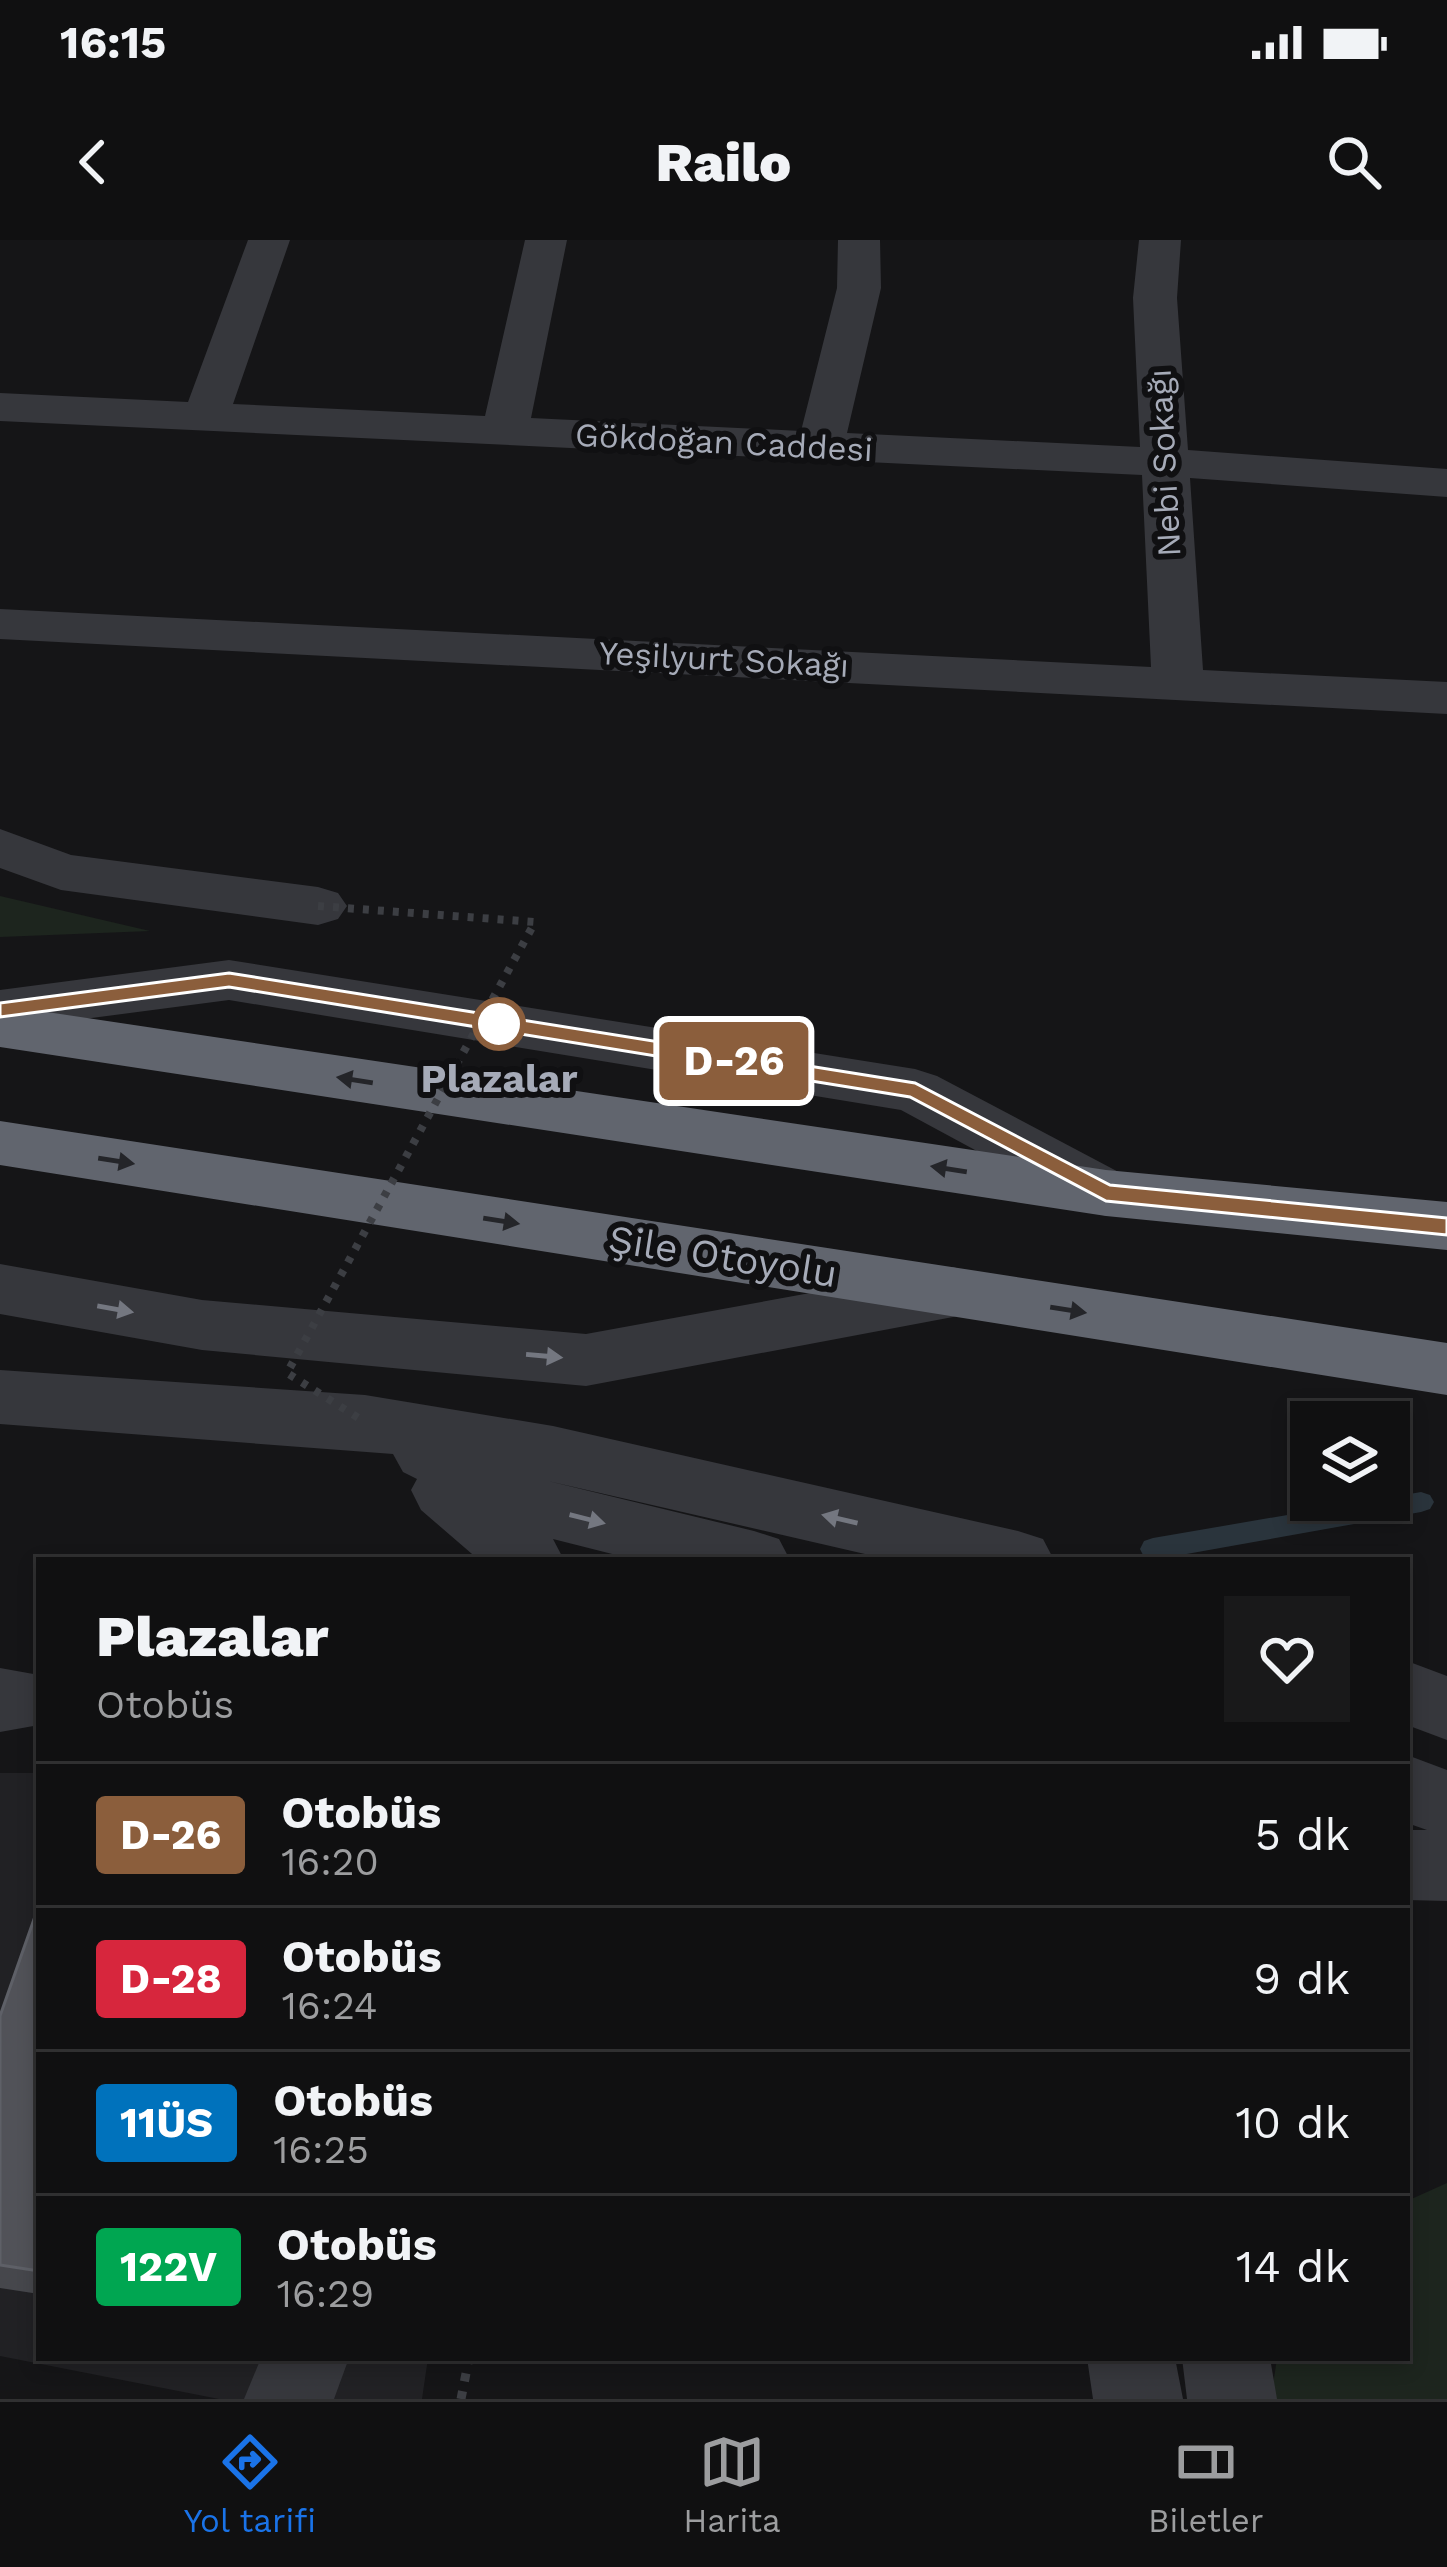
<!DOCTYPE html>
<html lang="tr">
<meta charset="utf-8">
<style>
:root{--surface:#101011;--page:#19191a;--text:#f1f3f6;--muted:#9c9d9f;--line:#303031;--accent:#1a73e8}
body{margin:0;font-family:"Work Sans",sans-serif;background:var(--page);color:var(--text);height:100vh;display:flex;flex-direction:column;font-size:45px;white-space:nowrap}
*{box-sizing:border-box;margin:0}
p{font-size:39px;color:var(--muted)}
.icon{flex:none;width:66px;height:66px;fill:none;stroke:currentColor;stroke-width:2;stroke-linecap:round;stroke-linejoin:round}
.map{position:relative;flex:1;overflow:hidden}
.sheet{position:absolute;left:36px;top:1317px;width:1374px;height:804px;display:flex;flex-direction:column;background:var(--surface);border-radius:0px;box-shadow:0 6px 18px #0003,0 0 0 3px var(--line)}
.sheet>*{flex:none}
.badge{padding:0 24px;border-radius:9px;font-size:42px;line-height:78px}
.controls{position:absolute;left:1290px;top:1161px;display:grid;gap:24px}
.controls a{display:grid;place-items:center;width:120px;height:120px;border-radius:0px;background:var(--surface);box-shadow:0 6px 18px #0003,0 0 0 3px var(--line);font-size:60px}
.map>.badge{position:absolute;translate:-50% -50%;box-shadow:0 0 0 6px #fff}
.round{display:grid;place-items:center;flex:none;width:126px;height:126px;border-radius:0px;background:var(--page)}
.overview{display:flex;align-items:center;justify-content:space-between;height:204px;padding:0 60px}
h1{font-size:57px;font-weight:800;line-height:90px}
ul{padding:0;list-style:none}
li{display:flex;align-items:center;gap:36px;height:144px;padding:0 60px;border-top:3px solid var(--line)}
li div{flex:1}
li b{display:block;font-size:45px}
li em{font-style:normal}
li .badge{min-width:132px;font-weight:700;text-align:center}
.status{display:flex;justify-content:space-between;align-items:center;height:84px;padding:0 60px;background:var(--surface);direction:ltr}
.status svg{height:33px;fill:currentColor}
header{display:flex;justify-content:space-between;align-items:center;height:156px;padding:0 60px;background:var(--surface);font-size:54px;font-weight:800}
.dock{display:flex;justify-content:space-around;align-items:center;height:168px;border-top:3px solid var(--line);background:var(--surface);font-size:33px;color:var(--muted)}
.dock a{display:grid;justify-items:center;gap:6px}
.dock .on{color:var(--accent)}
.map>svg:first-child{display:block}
</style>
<div class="status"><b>16:15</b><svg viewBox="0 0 49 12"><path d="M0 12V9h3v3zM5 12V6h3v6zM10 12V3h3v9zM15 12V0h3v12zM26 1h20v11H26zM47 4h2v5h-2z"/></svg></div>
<header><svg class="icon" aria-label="back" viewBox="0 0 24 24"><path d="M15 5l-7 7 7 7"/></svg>Railo<svg class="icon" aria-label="search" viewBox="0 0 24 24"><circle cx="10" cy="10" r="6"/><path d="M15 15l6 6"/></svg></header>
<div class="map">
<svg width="1447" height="2159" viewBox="0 0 1447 2159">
<rect width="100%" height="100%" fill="#151517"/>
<path fill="#212124" d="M0,1533H39V2118H428L422,2159H219L0,2116Z"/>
<path fill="#1d251e" d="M0,656L150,691L0,697Z
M1447,1943V2159H1271L1277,2118H1407V1961Z"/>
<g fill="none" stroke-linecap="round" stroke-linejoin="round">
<path fill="#2a343c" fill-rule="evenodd" d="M1421,1252L1430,1255L1434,1262L1430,1269L1421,1272L1153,1320L1144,1317L1140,1309L1144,1301L1153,1298Z"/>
<path stroke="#3c3e43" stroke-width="9" stroke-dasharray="8 10" stroke-linecap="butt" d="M461,2159L469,2118"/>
<path fill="#36373c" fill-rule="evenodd" d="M248,0H290L233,164L485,176L525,0H567L531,178L801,191L837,48L838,0H880L881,48L847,193L1140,207L1133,58L1139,0H1181L1177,58L1188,210L1447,229V257L1190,238L1203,430L1447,442V474L0,399V369L1151,427L1142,235L0,181V153L188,162Z
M0,589L71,615L318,647L338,653L347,666L338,679L318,685L61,650L0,628Z
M229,720L915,829L937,836L1128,937L1138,953L1128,969L1106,976L1084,969L901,870L229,760L0,790V750Z
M0,1024L202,1060L586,1094L953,1027L976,1034L986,1052L976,1070L953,1077L586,1146L202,1110L0,1074Z
M0,1130L365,1155L553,1186L1018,1291L1043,1299L1054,1320H891L548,1241L754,1291L779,1299L790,1320H636L553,1299L564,1320H479L421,1270L411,1250L417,1239L403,1232L393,1214L0,1184Z
M1407,1421L1447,1436V1500L1407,1485Z
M0,1428L39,1435V1485L0,1492Z
M1407,1515L1447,1530V1661L1407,1660V1590H1427L1407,1583Z
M261,2118H349L334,2159H244Z
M1087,2118H1175L1183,2159H1093Z
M1182,2118H1270L1277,2159H1187Z"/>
<path fill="#61656e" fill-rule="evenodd" d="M0,765L1106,930L1447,962V1010L1106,976L0,807Z
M0,881L1447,1103V1155L0,925Z"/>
<path stroke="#3c3e43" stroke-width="8" stroke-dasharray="6 9" stroke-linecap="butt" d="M318,666L535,682L287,1133L365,1182"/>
</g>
<path fill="#46474c" d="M39,1665V2054L0,2048V1776Z"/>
<path fill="#515258" stroke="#5e6067" stroke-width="3" d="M39,1665V2031L0,2025V1776Z"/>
<defs><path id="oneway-solid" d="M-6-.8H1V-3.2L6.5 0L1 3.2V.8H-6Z" transform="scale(3)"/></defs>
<g fill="#242529">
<use href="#oneway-solid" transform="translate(355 840) rotate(-171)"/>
<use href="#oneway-solid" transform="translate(116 921) rotate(9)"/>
<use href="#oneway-solid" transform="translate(949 929) rotate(-171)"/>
<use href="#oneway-solid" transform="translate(501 981) rotate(9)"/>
<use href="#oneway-solid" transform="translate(1068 1070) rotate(9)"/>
</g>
<g fill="#747780">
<use href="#oneway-solid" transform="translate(115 1069) rotate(10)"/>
<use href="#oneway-solid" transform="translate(544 1116) rotate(5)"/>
<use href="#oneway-solid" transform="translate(587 1279) rotate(14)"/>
<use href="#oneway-solid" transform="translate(840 1279) rotate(-167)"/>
</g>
<path fill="#8b5e3c" stroke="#fff" stroke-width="3" d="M229,733L915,843L1110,945L1447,978V995L1106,961L910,857L229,747L0,777V763Z"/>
<circle fill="#fff" stroke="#8b5e3c" stroke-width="6" cx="499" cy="784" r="24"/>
<g text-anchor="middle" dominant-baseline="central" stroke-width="12" stroke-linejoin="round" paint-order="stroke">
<g font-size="33" fill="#a6abb8" stroke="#101012">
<text transform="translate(724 202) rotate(3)">Gökdoğan Caddesi</text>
<text transform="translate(1164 223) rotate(-93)">Nebi Sokağı</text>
<text transform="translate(724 419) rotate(3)">Yeşilyurt Sokağı</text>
</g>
<g font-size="39" font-weight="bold" fill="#a6abb8" stroke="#101012">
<text x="499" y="838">Plazalar</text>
</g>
<g font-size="39" fill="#a6abb8" stroke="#101012">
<text transform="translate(723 1016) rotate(9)">Şile Otoyolu</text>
</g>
</g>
</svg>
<div class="controls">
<a><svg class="icon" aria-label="layers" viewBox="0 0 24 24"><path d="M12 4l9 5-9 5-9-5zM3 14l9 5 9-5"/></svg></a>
</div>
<b class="badge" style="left:734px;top:821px;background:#8b5e3c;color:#fff">D-26</b>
<section class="sheet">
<div class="overview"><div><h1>Plazalar</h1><p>Otobüs</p></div><a class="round"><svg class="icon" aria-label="heart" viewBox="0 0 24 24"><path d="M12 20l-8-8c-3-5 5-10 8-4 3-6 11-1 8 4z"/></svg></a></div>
<ul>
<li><span class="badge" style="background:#8b5e3c;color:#fff">D-26</span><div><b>Otobüs</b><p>16:20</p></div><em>5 dk</em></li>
<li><span class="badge" style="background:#d7263d;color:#fff">D-28</span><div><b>Otobüs</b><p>16:24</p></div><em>9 dk</em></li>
<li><span class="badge" style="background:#0072bc;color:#fff">11ÜS</span><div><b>Otobüs</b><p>16:25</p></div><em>10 dk</em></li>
<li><span class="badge" style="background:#00a651;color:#fff">122V</span><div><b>Otobüs</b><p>16:29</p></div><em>14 dk</em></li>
</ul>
</section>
</div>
<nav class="dock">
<a class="on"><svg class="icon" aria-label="directions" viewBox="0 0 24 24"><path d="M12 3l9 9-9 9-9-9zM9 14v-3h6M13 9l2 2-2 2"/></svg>Yol tarifi</a>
<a><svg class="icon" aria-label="map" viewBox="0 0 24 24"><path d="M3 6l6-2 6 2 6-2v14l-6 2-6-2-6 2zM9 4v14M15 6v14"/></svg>Harita</a>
<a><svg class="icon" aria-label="tickets" viewBox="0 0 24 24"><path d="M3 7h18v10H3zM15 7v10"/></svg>Biletler</a>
</nav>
